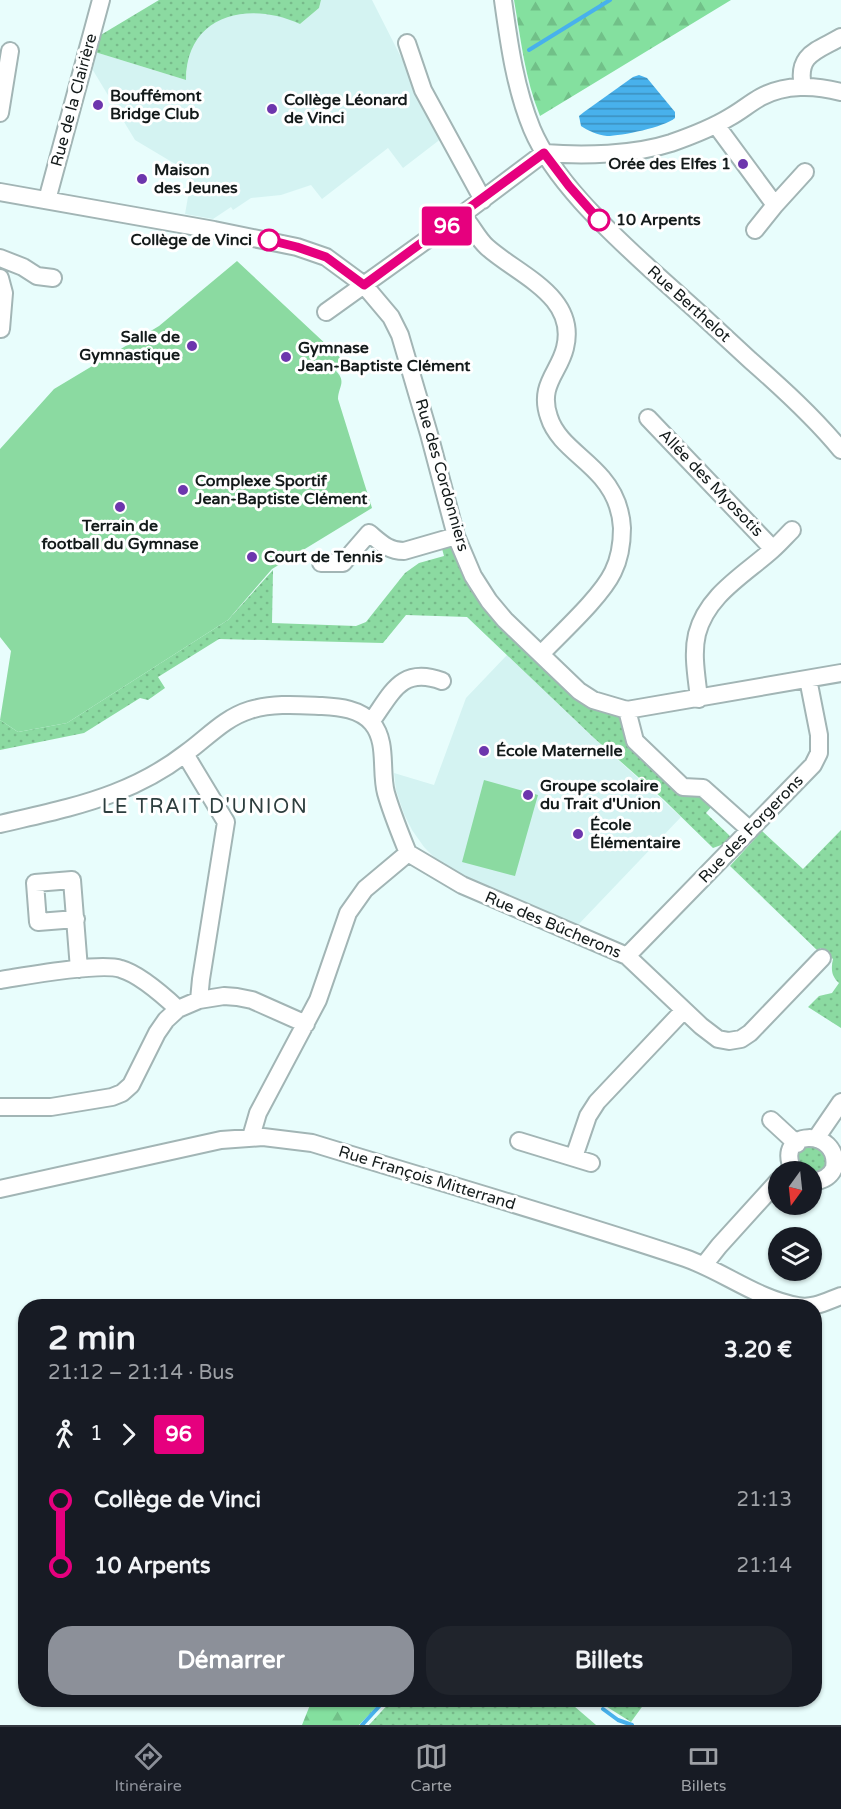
<!DOCTYPE html>
<html lang="fr">
<meta charset="utf-8">
<style>
:root{--surface:#171b24;--page:#20242c;--text:#f1f3f6;--muted:#9ea1a6;--line:#363941;--accent:#8c9099}
body{margin:0;font-family:"Varela Round",sans-serif;background:var(--page);color:var(--text);height:100vh;display:flex;flex-direction:column;font-size:22px;white-space:nowrap}
*{box-sizing:border-box;margin:0}
p{font-size:20px;color:var(--muted)}
.icon{flex:none;width:33px;height:33px;fill:none;stroke:currentColor;stroke-width:2;stroke-linecap:round;stroke-linejoin:round}
.map{position:relative;flex:1;overflow:hidden}
.drawer{position:absolute;left:18px;top:1299px;width:804px;height:408px;display:flex;flex-direction:column;background:var(--surface);border-radius:24px;box-shadow:0 2px 4px #0004}
.drawer>*{flex:none}
.badge{padding:0 12px;border-radius:4px;font-size:21px;line-height:39px}
.needle{width:39px;rotate:195deg}
.tools{position:absolute;left:768px;top:1161px;display:grid;gap:12px}
.tools a{display:grid;place-items:center;width:54px;height:54px;border-radius:50%;background:var(--surface);box-shadow:0 2px 4px #0004;font-size:30px}
.map>.badge{position:absolute;translate:-50% -50%;box-shadow:0 0 0 3px #fff}
.legs{display:flex;align-items:center;gap:9px;height:66px;padding:0 30px;font-size:20px}
.legs p{margin-inline-start:auto}
.head{display:flex;align-items:center;justify-content:space-between;height:102px;padding:0 30px}
h1{font-size:33px;font-weight:700;line-height:45px}
.button{display:flex;gap:12px;margin-top:auto;padding:12px 30px}
.button a{flex:1;height:69px;border-radius:24px;background:var(--accent);color:#fff;font-size:24px;font-weight:700;line-height:69px;text-align:center}
.button a+a{background:var(--page);color:var(--text)}
ul{padding:0 30px;list-style:none}
li{display:flex;align-items:center;gap:21px;height:66px;font-size:22px}
li i{display:grid;place-items:center;width:9px;height:100%;margin:0 8px;background:currentColor}
li i::after{content:'';width:15px;height:15px;margin:-8px;border:4px solid;border-radius:50%;background:var(--surface)}
li p{margin-inline-start:auto}
li:first-child i{background:linear-gradient(#0000 50%,currentColor 0)}
li:last-child i{background:linear-gradient(currentColor 50%,#0000 0)}
.menu{display:flex;justify-content:space-around;align-items:center;height:84px;border-top:2px solid var(--line);background:var(--surface);font-size:16px;color:var(--muted)}
.menu a{display:grid;justify-items:center;gap:3px}
.menu .selected{color:var(--accent)}
.map>svg:first-child{display:block}
</style>
<div class="map">
<svg width="841" height="1725" viewBox="0 0 841 1725">
<defs>
<pattern id="grass-dots" width="8" height="8" patternUnits="userSpaceOnUse" patternTransform="scale(1.5)"><rect width="8" height="8" fill="#8bdaa1"/><path d="M2 2h.1M6 6h.1" fill="none" stroke="#77ba8a" stroke-width="1.8" stroke-linecap="round"/></pattern>
<pattern id="forest-firs" width="22" height="20" patternUnits="userSpaceOnUse" patternTransform="scale(1.5)"><rect width="22" height="20" fill="#84e09f"/><path d="M5 1l3.5 6h-7zM16 11l3.5 6h-7z" fill="#71c088"/></pattern>
<pattern id="water-rules" width="6" height="5" patternUnits="userSpaceOnUse" patternTransform="scale(1.5)"><rect width="6" height="5" fill="#48b1ec"/><path d="M0 2.5h6" fill="none" stroke="#3b8fbe"/></pattern>
</defs>
<rect width="100%" height="100%" fill="#e8fdfc"/>
<path fill="#d4f3f2" d="M321,0H372L442,138L403,168L388,148L322,199L311,185L281,195L251,198L233,210L231,207L213,219L185,214L192,174L135,140L91,67L95,52L186,80L187,62L193,41L205,25L217,15L244,5H261L280,10L300,24L319,8Z
M507,655L595,739L681,817L577,926L465,877L439,862L424,847L412,830L404,814L396,790L394,773L434,785L466,698Z"/>
<path fill="url(#grass-dots)" d="M159,0H321L319,8L300,24C248,0 186,15 186,80L95,52L99,36Z
M441,545L452,547L457,552L497,620L621,712L629,746L679,794L703,795L714,804L706,813L731,837L724,844L713,848L663,799L594,738L467,617L406,615L383,643L219,639L158,677L165,688L148,700L140,698L84,733L0,750V720L18,732L67,723L228,620L273,570L272,623L356,626L366,622L405,573L419,563L444,556Z
M841,830V1028L808,1007L819,996L832,993L839,983C831,976 831,969 833,959L821,948L818,951L730,866L762,831L803,869Z
M807,1143L827,1149L826,1170L812,1175V1172L801,1170C798,1157 796,1152 807,1143Z
M392,1700H567L596,1725H369Z
M596,1700H647L631,1722Z"/>
<path fill="url(#forest-firs)" d="M514,0H731L540,116C525,79 521,40 514,0Z
M312,1700H383L359,1725H302Z"/>
<path fill="#8bdaa1" d="M237,261L345,362L336,371C347,382 338,387 338,399L372,508L272,569L228,620L67,723L18,732L0,720L11,651L0,637V449L54,389L159,326Z
M484,780L538,795L515,876L462,862Z"/>
<path fill="url(#water-rules)" d="M639,75L647,78L675,112V118C665,127 621,136 607,136C598,135 588,131 581,126L579,116L584,112L633,77Z"/>
<g fill="none" stroke-linecap="round" stroke-linejoin="round">
<path stroke="#48b1ec" stroke-width="4" d="M529,50L610,0
M590,1700L596,1704
M603,1709L618,1720L632,1725
M362,1725L385,1700"/>
<defs>
<path id="minor" d="M503,0C509,43 515,88 532,129C554,181 608,230 649,268C683,298 717,329 750,360C782,388 814,417 841,450
M407,43L423,90L483,200
M803,87C796,54 817,51 841,37
M0,113L10,51
M716,125L775,205
M544,153C583,156 634,155 671,143C691,136 712,128 730,117C741,111 750,103 761,97C785,84 815,85 841,92
M0,192L214,230L297,247L326,257L364,285L391,317L400,335L429,434L456,536L473,576L489,601L505,620L579,691L593,700L627,710L841,673
M47,200L101,0
M462,215C472,225 477,238 487,247C518,275 578,296 565,348C559,373 538,385 549,417C557,443 585,457 602,478C614,492 621,509 622,528C622,543 620,558 613,572C601,597 561,633 541,654
M755,230L775,205L805,172
M0,258L23,267L37,276L53,278
M0,278L4,293L1,329
M326,312L467,211L544,153
M648,418L773,549
M321,563H343L369,533C380,542 388,551 404,551L456,536
M699,699C697,678 692,655 697,634C707,595 744,575 772,550C779,544 785,537 792,530
M627,710L635,741L683,787L703,788L750,830
M371,722C392,693 401,666 442,681
M185,754L226,822L201,979L199,1000
M0,824C38,815 78,807 114,793C140,783 164,770 186,753C207,738 224,718 250,710C273,703 298,705 322,706C340,707 360,709 372,723C388,742 380,771 386,793C392,814 400,833 408,853
M408,853L462,885L627,956L701,1026L718,1039L729,1041L741,1039L750,1033L822,958
M76,919L38,922L35,883L72,880L79,969
M627,956L813,765L819,753V735L808,679
M0,980C26,976 99,962 121,969C139,974 164,996 178,1009
M0,1107H51L112,1097L122,1093L131,1085L157,1033L166,1020L178,1009L199,1000L224,996L237,997L252,1000L306,1024
M771,1120L797,1144
M251,1137L258,1113L318,1000L348,913L365,889L408,853
M817,1137L841,1102
M519,1141L591,1163
M574,1157L588,1116L597,1102L684,1010
M794,1172C771,1128 841,1127 834,1168C830,1178 821,1181 812,1182
M0,1189L221,1140L263,1137L312,1143C436,1181 562,1217 685,1258C723,1271 757,1299 798,1306C813,1309 827,1301 841,1296
M704,1265L719,1246L778,1181"/>
</defs>
<use href="#minor" stroke="#a2b5b5" stroke-width="20"/>
<use href="#minor" stroke="#fff" stroke-width="16"/>
</g>
<g fill="none" stroke-linecap="round" stroke-linejoin="round">
<defs>
<path id="line-1" d="M269,240L297,247L326,257L364,285L544,153L569,186L599,220"/>
</defs>
<use href="#line-1" stroke="#fff" stroke-width="14"/>
<use href="#line-1" stroke="#e6007e" stroke-width="9"/>
</g>
<g fill="#6d36ad" stroke="#fff" stroke-width="2">
<circle cx="98" cy="105" r="6"/>
<circle cx="272" cy="109" r="6"/>
<circle cx="743" cy="164" r="6"/>
<circle cx="142" cy="179" r="6"/>
<circle cx="192" cy="346" r="6"/>
<circle cx="286" cy="357" r="6"/>
<circle cx="183" cy="490" r="6"/>
<circle cx="120" cy="507" r="6"/>
<circle cx="252" cy="557" r="6"/>
<circle cx="484" cy="751" r="6"/>
<circle cx="528" cy="795" r="6"/>
<circle cx="578" cy="834" r="6"/>
</g>
<g fill="#fff" stroke="#e6007e" stroke-width="3">
<circle cx="599" cy="220" r="10"/>
<circle cx="269" cy="240" r="10"/>
</g>
<g text-anchor="middle" dominant-baseline="central" stroke-width="6" stroke-linejoin="round" paint-order="stroke">
<g font-size="16" font-weight="bold" fill="#131a1a" stroke="#fff" text-anchor="start">
<text x="110" y="96">Bouffémont<tspan x="110" dy="18">Bridge Club</tspan></text>
<text x="284" y="100">Collège Léonard<tspan x="284" dy="18">de Vinci</tspan></text>
<text x="731" y="164" text-anchor="end">Orée des Elfes 1</text>
<text x="154" y="170">Maison<tspan x="154" dy="18">des Jeunes</tspan></text>
<text x="180" y="337" text-anchor="end">Salle de<tspan x="180" dy="18">Gymnastique</tspan></text>
<text x="298" y="348">Gymnase<tspan x="298" dy="18">Jean-Baptiste Clément</tspan></text>
<text x="195" y="481">Complexe Sportif<tspan x="195" dy="18">Jean-Baptiste Clément</tspan></text>
<text x="120" y="526" text-anchor="middle">Terrain de<tspan x="120" dy="18">football du Gymnase</tspan></text>
<text x="264" y="557">Court de Tennis</text>
<text x="496" y="751">École Maternelle</text>
<text x="540" y="786">Groupe scolaire<tspan x="540" dy="18">du Trait d'Union</tspan></text>
<text x="590" y="825">École<tspan x="590" dy="18">Élémentaire</tspan></text>
</g>
<g font-size="16" fill="#131a1a" stroke="#fff">
<text transform="translate(74 100) rotate(-75)">Rue de la Clairière</text>
<text transform="translate(689 304) rotate(42)">Rue Berthelot</text>
<text transform="translate(442 475) rotate(74)">Rue des Cordonniers</text>
<text transform="translate(711 483) rotate(46)">Allée des Myosotis</text>
<text transform="translate(751 829) rotate(-46)">Rue des Forgerons</text>
<text transform="translate(553 925) rotate(23)">Rue des Bûcherons</text>
<text transform="translate(427 1178) rotate(17)">Rue François Mitterrand</text>
</g>
<g font-size="16" font-weight="bold" fill="#131a1a" stroke="#fff" text-anchor="start">
<text x="616" y="220">10 Arpents</text>
<text x="252" y="240" text-anchor="end">Collège de Vinci</text>
</g>
<g font-size="20" letter-spacing="1.5" fill="#2d3e3e" stroke="#fff">
<text x="205" y="807">LE TRAIT D'UNION</text>
</g>
</g>
</svg>
<div class="tools">
<a><svg class="needle" viewBox="-14 -14 28 28"><path d="M0-13l5 13h-10z" fill="#e53935"/><path d="M0 13l5-13h-10z" fill="#9ea1a6"/></svg></a>
<a><svg class="icon" aria-label="layers" viewBox="0 0 24 24"><path d="M12 4l9 5-9 5-9-5zM3 14l9 5 9-5"/></svg></a>
</div>
<b class="badge" style="left:447px;top:226px;background:#e6007e;color:#fff">96</b>
<section class="drawer">
<div class="head"><div><h1>2 min</h1><p>21:12 – 21:14 · Bus</p></div><b>3.20 €</b></div>
<div class="legs"><svg class="icon" aria-label="walk" viewBox="0 0 24 24"><circle cx="13" cy="4" r="2"/><path d="M13 8l-2 6 4 7M11 14l-3 7M7 12l3-4h3l4 4"/></svg>1<svg class="icon" aria-label="forward" viewBox="0 0 24 24"><path d="M9 5l7 7-7 7"/></svg><b class="badge" style="background:#e6007e;color:#fff">96</b></div>
<ul>
<li><i style="color:#e6007e"></i><b>Collège de Vinci</b><p>21:13</p></li>
<li><i style="color:#e6007e"></i><b>10 Arpents</b><p>21:14</p></li>
</ul>
<div class="button"><a>Démarrer</a><a>Billets</a></div>
</section>
</div>
<nav class="menu">
<a class="selected"><svg class="icon" aria-label="directions" viewBox="0 0 24 24"><path d="M12 3l9 9-9 9-9-9zM9 14v-3h6M13 9l2 2-2 2"/></svg>Itinéraire</a>
<a><svg class="icon" aria-label="map" viewBox="0 0 24 24"><path d="M3 6l6-2 6 2 6-2v14l-6 2-6-2-6 2zM9 4v14M15 6v14"/></svg>Carte</a>
<a><svg class="icon" aria-label="tickets" viewBox="0 0 24 24"><path d="M3 7h18v10H3zM15 7v10"/></svg>Billets</a>
</nav>
